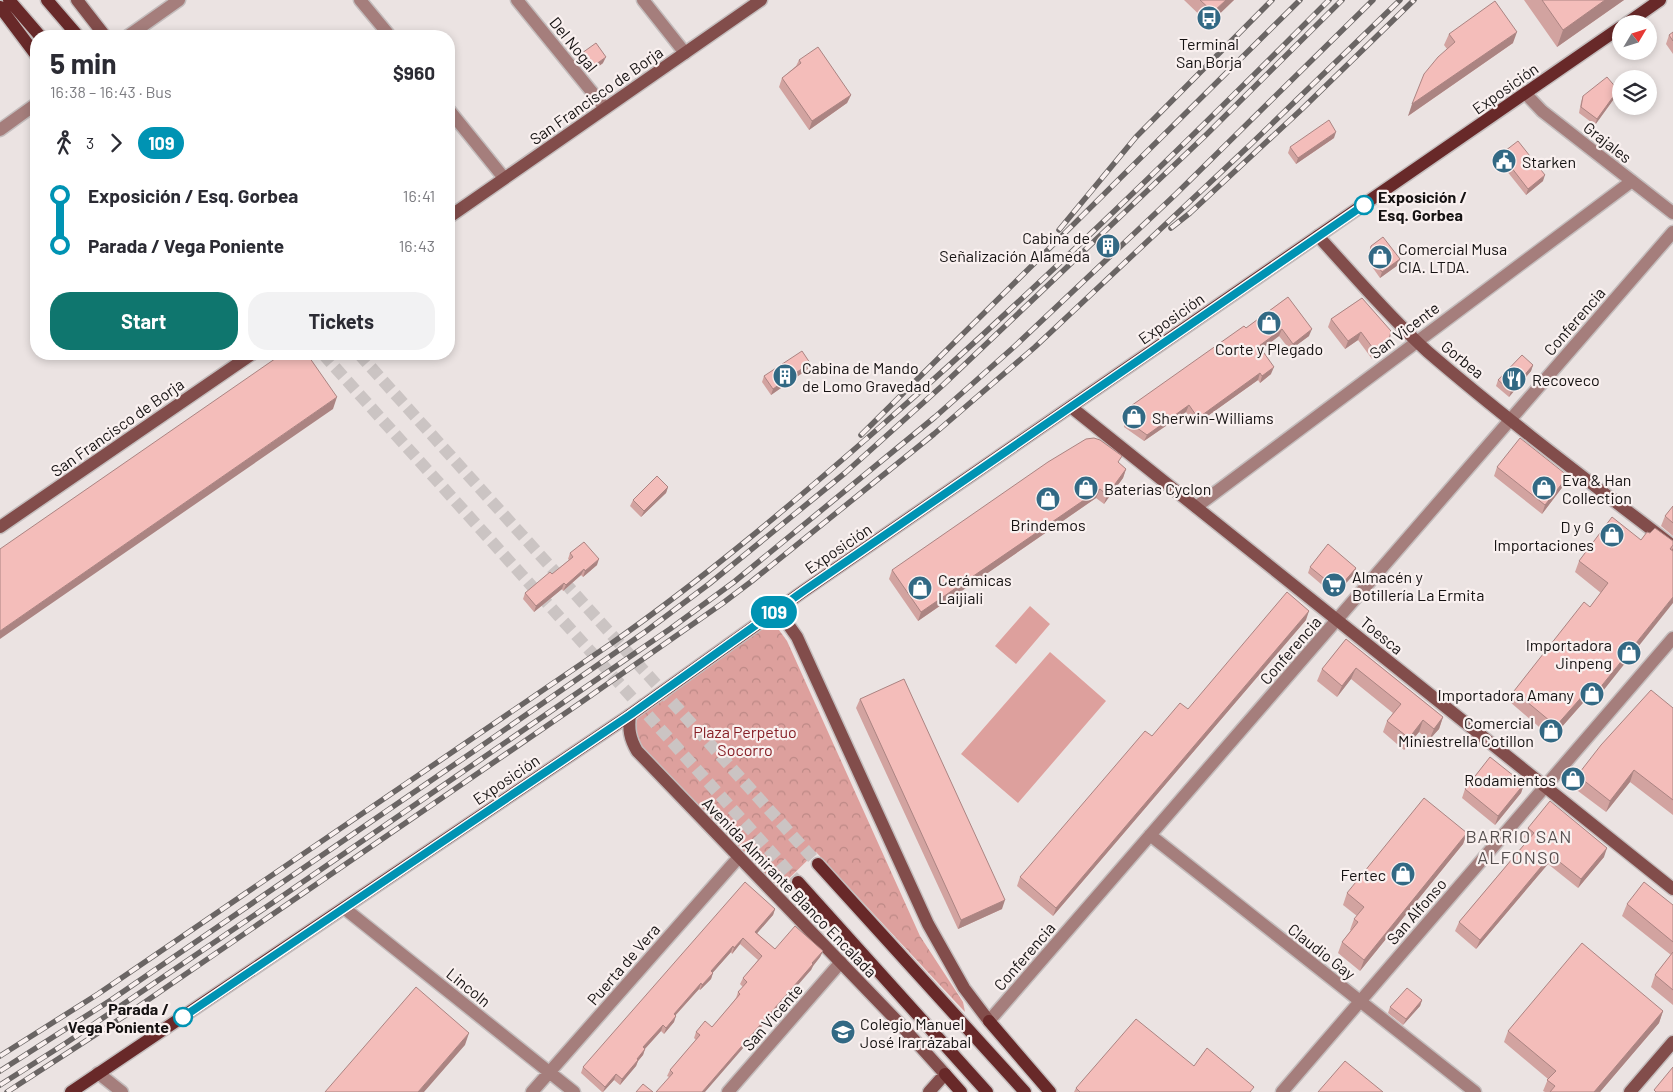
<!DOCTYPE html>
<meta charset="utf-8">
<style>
:root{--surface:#fff;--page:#f2f2f3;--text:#2b2b33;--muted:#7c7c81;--accent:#0f766e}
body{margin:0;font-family:Barlow,sans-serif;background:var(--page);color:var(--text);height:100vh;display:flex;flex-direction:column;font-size:19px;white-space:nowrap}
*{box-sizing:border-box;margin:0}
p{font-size:16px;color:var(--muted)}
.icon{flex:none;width:28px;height:28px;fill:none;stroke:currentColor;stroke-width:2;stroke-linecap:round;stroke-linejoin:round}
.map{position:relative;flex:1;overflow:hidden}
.sheet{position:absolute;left:30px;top:30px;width:425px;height:330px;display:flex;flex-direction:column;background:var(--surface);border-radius:20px;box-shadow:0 2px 8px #0003}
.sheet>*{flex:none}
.badge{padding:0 10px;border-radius:16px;font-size:18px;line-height:32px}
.needle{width:32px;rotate:52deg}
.buttons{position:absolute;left:1612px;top:15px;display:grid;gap:10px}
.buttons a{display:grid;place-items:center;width:45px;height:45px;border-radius:50%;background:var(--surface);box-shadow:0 2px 8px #0003;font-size:25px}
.map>.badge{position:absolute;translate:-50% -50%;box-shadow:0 0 0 2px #fff}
.legs{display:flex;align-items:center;gap:8px;height:55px;padding:0 20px;font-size:16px}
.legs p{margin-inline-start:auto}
.summary{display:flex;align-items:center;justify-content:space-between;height:85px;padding:0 20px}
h1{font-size:28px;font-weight:700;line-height:38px}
.button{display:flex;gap:10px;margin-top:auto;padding:10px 20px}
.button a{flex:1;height:58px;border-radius:20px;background:var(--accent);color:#fff;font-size:20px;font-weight:700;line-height:58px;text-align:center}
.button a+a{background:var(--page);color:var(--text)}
ul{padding:0 20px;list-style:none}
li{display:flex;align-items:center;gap:18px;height:50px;font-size:19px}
li i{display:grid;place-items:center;width:8px;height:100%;margin:0 6px;background:currentColor}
li i::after{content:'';width:12px;height:12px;margin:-6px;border:4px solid;border-radius:50%;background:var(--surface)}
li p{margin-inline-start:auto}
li:first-child i{background:linear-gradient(#0000 50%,currentColor 0)}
li:last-child i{background:linear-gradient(currentColor 50%,#0000 0)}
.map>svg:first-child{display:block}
</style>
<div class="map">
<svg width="1673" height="1092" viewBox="0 0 1673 1092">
<defs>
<pattern id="forest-crowns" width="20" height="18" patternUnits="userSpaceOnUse" patternTransform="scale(1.25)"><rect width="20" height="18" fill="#dda09d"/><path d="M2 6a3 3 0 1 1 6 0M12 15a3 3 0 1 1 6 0" fill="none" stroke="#bd8986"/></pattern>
</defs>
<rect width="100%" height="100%" fill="#ebe3e2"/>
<path fill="url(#forest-crowns)" d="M768,627L779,630L787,641L920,936L963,1002L965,1012L816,852L778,889L636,743L634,729L638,717L762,628Z"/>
<path fill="#dda09d" d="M1030,606L1050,624L1016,664L995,646Z
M1050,652L1106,701L1018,803L961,754Z"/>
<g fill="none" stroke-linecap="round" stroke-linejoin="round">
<path stroke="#cbc4c3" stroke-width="12" stroke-dasharray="12 6" stroke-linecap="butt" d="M323,354L798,882
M359,354L818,864"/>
<defs>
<path id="street" d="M360,0L390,36
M517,0L605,108
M643,0L685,53
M128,36L179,0
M1525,93L1542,111L1673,213
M449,110L504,178
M0,130L36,104
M1196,507L1632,181
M1150,835L1475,1092
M344,908L574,1092
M989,1021L1673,232
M98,1073L122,1092
M532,1092L739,857
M728,1092L841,962
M1282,1092L1673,638"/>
<path id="secondary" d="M77,0L105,36
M449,217L761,0
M1318,236C1353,274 1390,318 1428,352C1507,420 1591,483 1673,546
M1071,407L1673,889
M0,527L252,354
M772,613L785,620L797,637L928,924L964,988L989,1021
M630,715C628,729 630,739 637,751L899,1023L945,1074L929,1092
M1630,1092L1673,1042"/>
<path id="primary" d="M9,0L40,36
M47,0L78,36
M0,7L36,55
M1626,24L1660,0
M818,864L1025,1092
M798,882L987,1092
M989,1021L1050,1092
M945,1074L961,1092
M71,1092L630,715L805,590L1621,27"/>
</defs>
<use href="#street" stroke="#c4bdbd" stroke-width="15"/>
<use href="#secondary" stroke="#c4bdbd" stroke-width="15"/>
<use href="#primary" stroke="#c4bdbd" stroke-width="15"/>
<use href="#street" stroke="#a57e7c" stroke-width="12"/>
<use href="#secondary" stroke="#824d4b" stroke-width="12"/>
<use href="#primary" stroke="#682929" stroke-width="12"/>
<defs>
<path id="rail" d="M1171,228L1190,213L1302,109L1414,0
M1059,230L1136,137L1272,0
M861,435L1300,0
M0,1056L98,994L612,643C706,577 793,503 880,427C1035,291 1183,146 1329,0
M0,1071L111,1000L477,749L645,632L709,584L845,473L943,385L1207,134L1342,0
M0,1085L66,1043L281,897L670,629L734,582L935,417L1015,346L1176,194L1373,0
M7,1092L129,1013L583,701L723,603L752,581L934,434L1035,347L1251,144L1400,0"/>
</defs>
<use href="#rail" stroke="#6a6564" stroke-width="5.5"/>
<use href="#rail" stroke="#f9f0ef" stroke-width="4" stroke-dasharray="11" stroke-linecap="butt"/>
</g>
<path fill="#d2a3a0" d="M1184,0H1234L1209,24Z
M1524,0H1624L1557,47Z
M1673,32V54L1666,44L1669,35Z
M1449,34L1513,43L1408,116L1447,49L1444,45Z
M582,53L603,63L590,73L580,59Z
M799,60L851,95L847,103L809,130L779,87L782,78L796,66Z
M1583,96H1616L1595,125L1579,113L1581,102Z
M1334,138L1296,164L1288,153L1290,147Z
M1501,154L1543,181L1526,195L1498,160Z
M1371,246L1400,259L1398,265L1380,278L1368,261L1369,252Z
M1288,297L1309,336L1290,350L1279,336L1261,350L1271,374L1260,383L1258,380L1195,425L1186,412L1144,441L1124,427L1126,415L1128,408L1246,328Z
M1362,298L1386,347L1372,359L1358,340L1345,349L1328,327L1331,319Z
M810,363L808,369L771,395L762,382L764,376Z
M1533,365L1531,371L1509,397L1496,386L1498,380Z
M1119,464L1126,469L1123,478L1104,504L1096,498L918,621L889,579L892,570Z
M1497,467L1564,485L1542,514L1494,476Z
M668,487L666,493L641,517L630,506L633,500Z
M1673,506V536L1661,526L1665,516Z
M1650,533L1673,541V548L1672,551L1595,701L1589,696L1552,738L1510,702L1514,691L1590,607L1601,593L1575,572L1579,561L1641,540Z
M570,553L597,565L583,577L581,575L563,591L562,589L534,612L523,599L525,593L552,574L569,560L568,559Z
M1310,567L1356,568L1354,574L1341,589L1328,590L1308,573Z
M1306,620L1053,916L1017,886L1020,877L1152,736Z
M1346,639L1443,717L1439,729L1429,740L1419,732L1404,750L1383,732L1387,721L1393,713L1351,679L1337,697L1317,681L1322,669Z
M860,699L1002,909L958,929L856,708Z
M1673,708V815L1630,782L1606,812L1578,791L1576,783L1580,772Z
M1524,784L1521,793L1495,825L1462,798L1465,789Z
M1528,828L1604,857L1578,888L1548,864L1476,949L1455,931L1459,922L1528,840L1524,837Z
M1467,833L1463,844L1360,971L1338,953L1342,942L1351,930H1350L1354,919L1357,916L1343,905L1347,893Z
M1627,904L1673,905V1005L1651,987L1655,975L1671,955L1622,916Z
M775,909L773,915L757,933L775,949L823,951L820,957L813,966L811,970L669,1077L667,1076L670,1070L696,1040L694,1038L696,1032L712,1027L729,1007L736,998L738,992L743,987L740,984L743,978L758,960L740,944L732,954L731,952L713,972L711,979L700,990L699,989L675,1016L674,1022L664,1034L661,1031L645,1049L643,1055L638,1061L636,1066L620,1085L614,1080L603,1092H602L581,1073L583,1067Z
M1422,1000L1420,1006L1403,1025L1388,1013L1390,1007Z
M1663,1011L1659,1023L1600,1092H1545L1543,1091L1548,1079L1504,1042L1508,1031Z
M1194,1066L1252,1092H1074L1076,1088Z"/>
<path fill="#ab8482" d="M1226,0H1234L1209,24L1213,12Z
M1605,0H1624L1557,47L1563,30Z
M1517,32L1513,43L1408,116L1412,104Z
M606,57L603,63L590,73L592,67Z
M1618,90L1616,96L1595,125L1597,119Z
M851,95L847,103L809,130L812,121Z
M1336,132L1334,138L1296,164L1298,158Z
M1545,175L1543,181L1526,195L1528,189Z
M1400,259L1398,265L1380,278L1382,272Z
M1282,329L1279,336L1256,353L1259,346Z
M1312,329L1309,336L1290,350L1293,344Z
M1361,332L1358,340L1345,349L1348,341Z
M1389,340L1386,347L1372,359L1375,351Z
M810,363L808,369L771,395L773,389Z
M1533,365L1531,371L1509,397L1511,391Z
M1274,367L1271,374L1260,383L1262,376Z
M1260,373L1258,380L1195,425L1198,418Z
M337,397L333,409L0,639V631Z
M1189,405L1186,412L1144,441L1147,435Z
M1126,469L1123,478L1104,504L1107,495Z
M1568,476L1564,485L1542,514L1545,505Z
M668,487L666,493L641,517L644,511Z
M1100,489L1096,498L918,621L921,612Z
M599,559L597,565L583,577L585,571Z
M1356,568L1354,574L1341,589L1328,590L1331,584Z
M584,569L581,575L563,591L566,585Z
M564,583L562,589L534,612L536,606Z
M1673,597V603L1595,701L1599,689Z
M1309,611L1306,620L1053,916L1056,908Z
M1356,668L1351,679L1337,697L1342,686Z
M1593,684L1589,696L1552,738L1556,726Z
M1443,717L1439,729L1429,740L1434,729Z
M1423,720L1419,732L1404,750L1409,738Z
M1634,770L1630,782L1606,812L1610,801Z
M1524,784L1521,793L1495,825L1498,816Z
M1467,833L1463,844L1360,971L1364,960Z
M1607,848L1604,857L1578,888L1581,879Z
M1551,855L1548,864L1476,949L1480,940Z
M1005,900L1002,909L958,929L961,920Z
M775,909L773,915L753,938L755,932Z
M743,938L740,944L732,954L734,948Z
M733,946L731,952L709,977L711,971Z
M823,951L820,957L813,966L811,970L705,1092H702Z
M713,973L711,979L700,990L702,985Z
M701,983L699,989L671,1020L674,1014Z
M1422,1000L1420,1006L1403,1025L1406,1019Z
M1663,1011L1659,1023L1600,1092H1594Z
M676,1016L674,1022L664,1034L666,1028Z
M663,1025L661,1031L641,1053L643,1047Z
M469,1033L465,1045L424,1092H418Z
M645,1049L643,1055L638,1061L636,1066L620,1085L622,1079L637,1059Z
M616,1074L614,1080L603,1092L605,1087Z"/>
<path fill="#f4bdba" stroke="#ab8482" d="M1200,0H1226L1213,12Z
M1542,0H1605L1563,30Z
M1495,1L1517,32L1412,104L1424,74L1438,57L1455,42L1449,34Z
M1673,32V41L1669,35Z
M596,43L606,57L592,67L582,53Z
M818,47L851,95L812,121L782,78L801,63L799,60Z
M1607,77L1618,90L1597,119L1581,107L1583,96Z
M1329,120L1336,132L1298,158L1290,147Z
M1518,141L1545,175L1528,189L1501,154Z
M1383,237L1400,259L1382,272L1370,255L1371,246Z
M1288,297L1312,329L1293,344L1282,329L1259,346L1274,367L1262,376L1260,373L1198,418L1189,405L1147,435L1126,420L1128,408L1244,326L1246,328Z
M1362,298L1391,331L1389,340L1375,351L1361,332L1348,341L1331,319Z
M802,351L810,363L773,389L764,376Z
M282,354H307L337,397L0,631V549Z
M1522,355L1533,365L1511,391L1498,380Z
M1094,438L1100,440L1122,456L1118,462L1126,469L1107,495L1100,489L921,612L892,570L1048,462L1086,439Z
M1520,438L1568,476L1545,505L1497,467Z
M657,476L668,487L644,511L633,500Z
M1673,506V523L1665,516Z
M1612,517L1641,540L1647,532L1650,533L1655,528L1673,541V545L1670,549L1673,551V597L1599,689L1593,684L1556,726L1514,691L1584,602L1590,607L1608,583L1579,561Z
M584,542L599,559L585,571L584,569L566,585L564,583L536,606L525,593L550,572L552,574L573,557L570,553Z
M1328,544L1356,568L1343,583L1331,584L1310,567Z
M1287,592L1309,611L1056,908L1020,877L1145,731L1152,736L1180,703L1188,709Z
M1346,639L1443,717L1434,729L1423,720L1409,738L1387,721L1401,704L1356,668L1342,686L1322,669Z
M904,679L1005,900L961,920L860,699Z
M1651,690L1673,708V800L1634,770L1610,801L1582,779L1580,772L1601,745Z
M1490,757L1524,784L1498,816L1465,789Z
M1424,798L1467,833L1364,960L1342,942L1358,922L1354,919L1364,907L1347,893Z
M1550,801L1607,848L1581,879L1551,855L1480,940L1459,922L1534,833L1528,828Z
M745,882L775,909L755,932L775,949L795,926L823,951L812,963L813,964L702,1092H656L673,1073L670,1070L700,1035L696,1032L705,1021L712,1027L729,1007L740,994L738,992L747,982L743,978L762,956L743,938L734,948L733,946L711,971L713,973L702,985L701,983L674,1014L676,1016L666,1028L663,1025L643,1047L645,1049L637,1059L638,1060L622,1079L616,1074L605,1087L583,1067Z
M1644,882L1673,905V942L1627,904Z
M1582,943L1663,1011L1594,1092H1550L1555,1086L1547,1080L1556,1071L1508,1031Z
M1673,952V990L1655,975Z
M416,987L469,1033L418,1092H325Z
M1407,988L1422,1000L1406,1019L1390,1007Z
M1136,1019L1194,1066L1207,1048L1254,1087L1250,1092H1080L1076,1088Z
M1345,1061L1383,1092H1318Z
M1673,1067V1092H1656L1654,1090Z
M643,1084L653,1092H636Z"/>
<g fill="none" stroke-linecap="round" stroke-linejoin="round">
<defs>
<path id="line-1" d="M183,1017L630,715L805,590L1364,205"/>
</defs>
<use href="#line-1" stroke="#fff" stroke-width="11"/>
<use href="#line-1" stroke="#0093b3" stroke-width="8"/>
</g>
<defs>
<symbol id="bus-disc" viewBox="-11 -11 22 22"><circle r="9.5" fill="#326984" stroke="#f9f0ef"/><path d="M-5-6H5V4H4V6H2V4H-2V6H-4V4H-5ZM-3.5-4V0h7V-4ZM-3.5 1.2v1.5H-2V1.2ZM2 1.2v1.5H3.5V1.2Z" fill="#fff"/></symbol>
<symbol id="civic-disc" viewBox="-11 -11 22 22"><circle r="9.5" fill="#326984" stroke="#f9f0ef"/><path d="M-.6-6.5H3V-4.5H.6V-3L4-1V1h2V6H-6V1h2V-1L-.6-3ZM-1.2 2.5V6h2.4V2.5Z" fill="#fff"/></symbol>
<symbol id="building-disc" viewBox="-11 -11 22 22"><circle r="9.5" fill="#326984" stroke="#f9f0ef"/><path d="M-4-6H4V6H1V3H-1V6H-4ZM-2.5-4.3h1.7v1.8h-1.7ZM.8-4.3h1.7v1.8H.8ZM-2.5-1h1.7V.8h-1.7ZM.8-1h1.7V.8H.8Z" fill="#fff"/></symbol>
<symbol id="shop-disc" viewBox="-11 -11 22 22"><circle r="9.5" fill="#326984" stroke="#f9f0ef"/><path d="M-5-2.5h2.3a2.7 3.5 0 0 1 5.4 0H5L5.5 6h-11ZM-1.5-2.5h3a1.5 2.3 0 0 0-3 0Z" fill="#fff"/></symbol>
<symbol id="restaurant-disc" viewBox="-11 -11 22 22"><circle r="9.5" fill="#326984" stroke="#f9f0ef"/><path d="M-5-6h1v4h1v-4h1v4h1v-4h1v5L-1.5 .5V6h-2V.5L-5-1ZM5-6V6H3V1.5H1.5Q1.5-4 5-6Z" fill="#fff"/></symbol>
<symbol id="supermarket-disc" viewBox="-11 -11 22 22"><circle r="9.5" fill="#326984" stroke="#f9f0ef"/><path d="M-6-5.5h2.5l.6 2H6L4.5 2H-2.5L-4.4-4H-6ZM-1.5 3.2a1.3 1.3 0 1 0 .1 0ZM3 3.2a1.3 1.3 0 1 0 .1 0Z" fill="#fff"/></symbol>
<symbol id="school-disc" viewBox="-11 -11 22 22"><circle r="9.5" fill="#326984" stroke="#f9f0ef"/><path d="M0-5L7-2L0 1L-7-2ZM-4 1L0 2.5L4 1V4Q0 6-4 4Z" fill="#fff"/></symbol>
</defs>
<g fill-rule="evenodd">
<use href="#bus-disc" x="1195" y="4" width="28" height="28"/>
<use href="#civic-disc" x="1490" y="147" width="28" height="28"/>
<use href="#building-disc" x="1094" y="232" width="28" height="28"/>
<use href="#shop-disc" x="1366" y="243" width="28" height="28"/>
<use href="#shop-disc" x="1255" y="309" width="28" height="28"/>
<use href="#building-disc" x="771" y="362" width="28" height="28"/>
<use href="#restaurant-disc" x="1500" y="365" width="28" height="28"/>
<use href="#shop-disc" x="1120" y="403" width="28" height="28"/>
<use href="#shop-disc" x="1072" y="474" width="28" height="28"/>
<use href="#shop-disc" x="1530" y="474" width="28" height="28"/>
<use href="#shop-disc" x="1034" y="485" width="28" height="28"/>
<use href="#shop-disc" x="1598" y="521" width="28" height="28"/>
<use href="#supermarket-disc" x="1320" y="571" width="28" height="28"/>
<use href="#shop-disc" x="906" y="574" width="28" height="28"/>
<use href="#shop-disc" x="1615" y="639" width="28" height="28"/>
<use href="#shop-disc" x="1578" y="680" width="28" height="28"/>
<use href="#shop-disc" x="1537" y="717" width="28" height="28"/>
<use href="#shop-disc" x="1559" y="765" width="28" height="28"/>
<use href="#shop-disc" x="1389" y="860" width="28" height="28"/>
<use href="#school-disc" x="829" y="1018" width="28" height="28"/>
</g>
<g fill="#fff" stroke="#0093b3" stroke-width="2.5">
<circle cx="1364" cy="205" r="9"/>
<circle cx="183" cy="1017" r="9"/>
</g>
<g text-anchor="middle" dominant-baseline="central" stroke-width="4.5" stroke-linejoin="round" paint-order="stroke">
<g font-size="16" fill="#151212" stroke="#f9f0ef" text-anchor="start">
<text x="1209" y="43" text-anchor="middle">Terminal<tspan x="1209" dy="18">San Borja</tspan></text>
<text x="1522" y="161">Starken</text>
<text x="1090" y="237" text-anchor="end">Cabina de<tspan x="1090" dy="18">Señalización Alameda</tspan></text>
<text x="1398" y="248">Comercial Musa<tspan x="1398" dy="18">CIA. LTDA.</tspan></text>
<text x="1269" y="348" text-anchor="middle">Corte y Plegado</text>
<text x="802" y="367">Cabina de Mando<tspan x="802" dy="18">de Lomo Gravedad</tspan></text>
<text x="1532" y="379">Recoveco</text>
<text x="1152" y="417">Sherwin-Williams</text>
<text x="1562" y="479">Eva &amp; Han<tspan x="1562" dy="18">Collection</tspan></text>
<text x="1104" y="488">Baterias Cyclon</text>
<text x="1048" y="524" text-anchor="middle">Brindemos</text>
<text x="1594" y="526" text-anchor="end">D y G<tspan x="1594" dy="18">Importaciones</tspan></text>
<text x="1352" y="576">Almacén y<tspan x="1352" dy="18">Botillería La Ermita</tspan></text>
<text x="938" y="579">Cerámicas<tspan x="938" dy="18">Laijiali</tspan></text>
<text x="1612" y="644" text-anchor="end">Importadora<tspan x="1612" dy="18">Jinpeng</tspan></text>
<text x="1574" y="694" text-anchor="end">Importadora Amany</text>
<text x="1534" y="722" text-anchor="end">Comercial<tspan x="1534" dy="18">Miniestrella Cotillon</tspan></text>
<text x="1556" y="779" text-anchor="end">Rodamientos</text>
<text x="1386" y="874" text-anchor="end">Fertec</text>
<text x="860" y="1023">Colegio Manuel<tspan x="860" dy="18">José Irarrázabal</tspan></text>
</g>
<g font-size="16" fill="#151212" stroke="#f9f0ef">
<text transform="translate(574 44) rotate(51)">Del Nogal</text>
<text transform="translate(1505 88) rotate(-35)">Exposición</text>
<text transform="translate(596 95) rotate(-35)">San Francisco de Borja</text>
<text transform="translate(1608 142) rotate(38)">Grajales</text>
<text transform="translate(1171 318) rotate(-35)">Exposición</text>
<text transform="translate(1574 321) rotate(-49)">Conferencia</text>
<text transform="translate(1404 330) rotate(-37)">San Vicente</text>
<text transform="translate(1463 359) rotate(39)">Gorbea</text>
<text transform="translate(117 427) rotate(-35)">San Francisco de Borja</text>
<text transform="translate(838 548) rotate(-34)">Exposición</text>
<text transform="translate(1382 635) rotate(39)">Toesca</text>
<text transform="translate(1290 650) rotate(-49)">Conferencia</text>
<text transform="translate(506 779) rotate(-34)">Exposición</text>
<text transform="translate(790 887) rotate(46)">Avenida Almirante Blanco Encalada</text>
<text transform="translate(1416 911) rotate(-49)">San Alfonso</text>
<text transform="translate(1322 951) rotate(38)">Claudio Gay</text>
<text transform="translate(1024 956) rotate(-49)">Conferencia</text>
<text transform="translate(623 964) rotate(-49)">Puerta de Vera</text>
<text transform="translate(469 987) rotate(39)">Lincoln</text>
<text transform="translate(772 1017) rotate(-49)">San Vicente</text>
</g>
<g font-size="16" font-weight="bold" fill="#151212" stroke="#f9f0ef" text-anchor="start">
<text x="1378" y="196">Exposición /<tspan x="1378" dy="18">Esq. Gorbea</tspan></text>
<text x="169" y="1008" text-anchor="end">Parada /<tspan x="169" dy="18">Vega Poniente</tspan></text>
</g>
<g font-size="16" fill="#872027" stroke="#f9f0ef">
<text x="745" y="731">Plaza Perpetuo<tspan x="745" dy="18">Socorro</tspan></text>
</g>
<g font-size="18" letter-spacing="1" fill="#575050" stroke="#f9f0ef">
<text x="1519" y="836">BARRIO SAN<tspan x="1519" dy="21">ALFONSO</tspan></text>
</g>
</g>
</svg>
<div class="buttons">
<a><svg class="needle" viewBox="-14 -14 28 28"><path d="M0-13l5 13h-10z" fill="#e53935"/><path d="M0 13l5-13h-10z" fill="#7c7c81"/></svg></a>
<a><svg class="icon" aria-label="layers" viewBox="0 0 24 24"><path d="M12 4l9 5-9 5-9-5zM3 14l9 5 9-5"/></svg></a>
</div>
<b class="badge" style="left:774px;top:612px;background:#0093b3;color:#fff">109</b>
<section class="sheet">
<div class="summary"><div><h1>5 min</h1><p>16:38 – 16:43 · Bus</p></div><b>$960</b></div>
<div class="legs"><svg class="icon" aria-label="walk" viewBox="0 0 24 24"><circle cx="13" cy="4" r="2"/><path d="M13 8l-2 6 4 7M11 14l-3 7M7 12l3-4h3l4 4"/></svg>3<svg class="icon" aria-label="forward" viewBox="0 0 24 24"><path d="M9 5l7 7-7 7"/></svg><b class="badge" style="background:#0093b3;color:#fff">109</b></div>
<ul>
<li><i style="color:#0093b3"></i><b>Exposición / Esq. Gorbea</b><p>16:41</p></li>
<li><i style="color:#0093b3"></i><b>Parada / Vega Poniente</b><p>16:43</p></li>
</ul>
<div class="button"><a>Start</a><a>Tickets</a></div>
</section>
</div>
